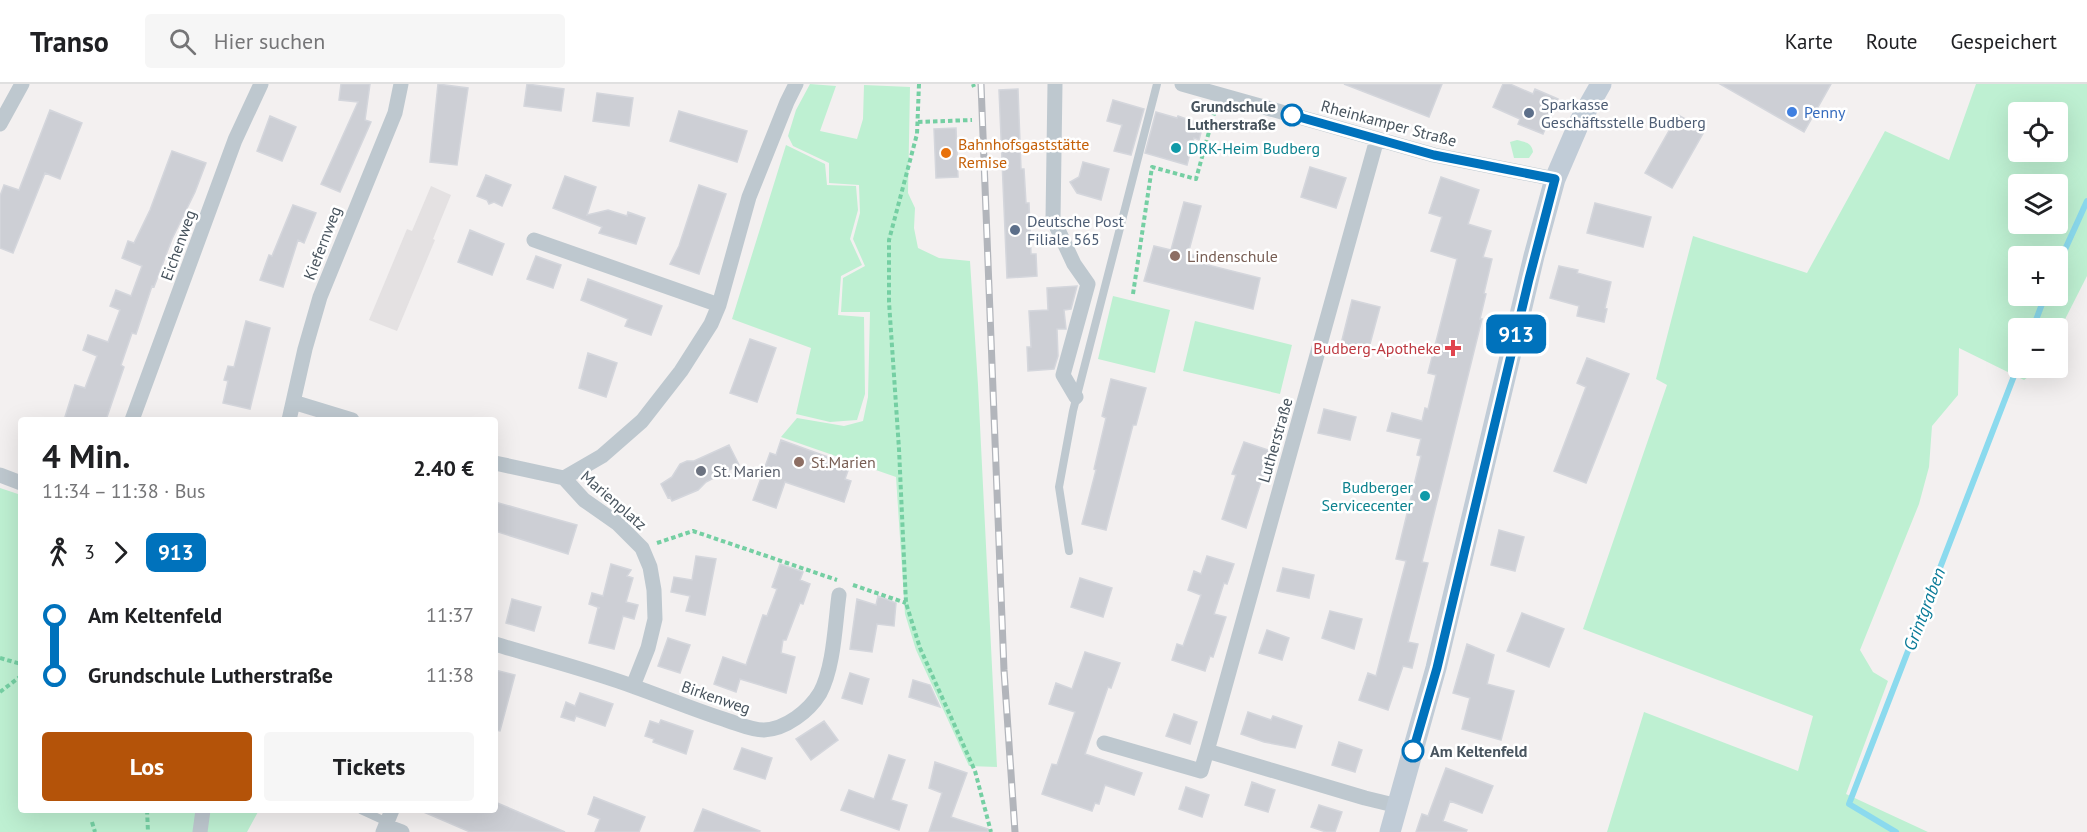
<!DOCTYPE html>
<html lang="de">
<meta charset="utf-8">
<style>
:root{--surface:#fff;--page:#f6f6f6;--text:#202124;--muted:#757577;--line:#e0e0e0;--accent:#b45309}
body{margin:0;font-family:"PT Sans",sans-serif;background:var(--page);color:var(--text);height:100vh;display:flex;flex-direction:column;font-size:22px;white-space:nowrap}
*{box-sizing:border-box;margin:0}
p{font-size:20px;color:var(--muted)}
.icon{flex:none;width:33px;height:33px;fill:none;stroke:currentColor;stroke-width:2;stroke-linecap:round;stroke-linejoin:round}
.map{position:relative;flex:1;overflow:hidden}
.side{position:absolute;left:18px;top:333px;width:480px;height:396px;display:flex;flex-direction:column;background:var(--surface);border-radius:6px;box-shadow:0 6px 24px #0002}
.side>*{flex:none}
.badge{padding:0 12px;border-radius:9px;font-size:21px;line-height:39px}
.controls{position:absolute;left:2008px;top:18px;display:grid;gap:12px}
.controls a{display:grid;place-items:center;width:60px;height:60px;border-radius:6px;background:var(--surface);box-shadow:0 6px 24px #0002;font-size:30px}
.map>.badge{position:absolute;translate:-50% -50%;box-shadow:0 0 0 3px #fff}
.legs{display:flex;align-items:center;gap:9px;height:66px;padding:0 24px;font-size:20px}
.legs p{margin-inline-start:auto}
.headline{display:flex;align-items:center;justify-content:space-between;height:102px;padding:0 24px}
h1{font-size:33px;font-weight:700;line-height:45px}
.primary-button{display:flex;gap:12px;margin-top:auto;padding:12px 24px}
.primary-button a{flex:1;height:69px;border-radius:6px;background:var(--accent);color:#fff;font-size:24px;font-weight:700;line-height:69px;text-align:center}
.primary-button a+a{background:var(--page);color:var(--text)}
ul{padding:0 24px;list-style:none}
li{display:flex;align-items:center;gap:21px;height:60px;font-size:22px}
li i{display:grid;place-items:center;width:9px;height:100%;margin:0 8px;background:currentColor}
li i::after{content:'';width:15px;height:15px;margin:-8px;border:4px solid;border-radius:50%;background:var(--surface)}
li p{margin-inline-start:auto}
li:first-child i{background:linear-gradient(#0000 50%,currentColor 0)}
li:last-child i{background:linear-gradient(currentColor 50%,#0000 0)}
header{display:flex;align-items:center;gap:36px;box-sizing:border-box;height:84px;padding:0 30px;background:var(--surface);border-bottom:2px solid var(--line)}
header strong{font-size:28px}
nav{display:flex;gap:33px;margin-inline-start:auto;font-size:21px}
.search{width:420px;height:54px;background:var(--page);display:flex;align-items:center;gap:15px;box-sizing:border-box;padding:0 21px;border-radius:6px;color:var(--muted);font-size:22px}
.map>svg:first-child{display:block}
</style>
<header>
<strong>Transo</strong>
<div class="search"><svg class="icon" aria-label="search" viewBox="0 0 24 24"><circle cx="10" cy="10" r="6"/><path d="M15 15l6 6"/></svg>Hier suchen</div>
<nav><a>Karte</a><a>Route</a><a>Gespeichert</a></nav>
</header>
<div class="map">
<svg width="2087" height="748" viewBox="0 0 2087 748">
<rect width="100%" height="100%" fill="#f3f0f0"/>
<path fill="#e4e1e2" d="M431,102L451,111L433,155L435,156L397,247L369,236L407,145L412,147Z"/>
<path fill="#bef0d2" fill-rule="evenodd" d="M810,0L836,2L820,47L857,55L863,35L864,1L910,3L908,109L915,124L914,144L918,164L939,174L970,177L978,301L997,683L969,682L916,566L905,530L896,393L781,353L797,334L844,342L863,337L868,313L870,228H841L843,194L865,182L853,155L860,129L859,101L829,99V79L793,62L788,52L796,26Z
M1976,0H2087V192L2058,249V244H2019V284H2040L2024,296L1959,264L1958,311L1932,342L1929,383L1919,420L1860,566L1873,588L1888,597L1846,710L1928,748H1607L1644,628L1798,687L1813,632L1583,545L1667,301L1656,295L1693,152L1807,189L1885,47L1949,76ZM2058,28V68H2019V28ZM2058,100V140H2019V100ZM2019,172H2058V212H2019Z
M1517,56C1525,58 1532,59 1533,68L1529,74H1514L1510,58Z
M786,61L825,80L827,101L856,102L858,126L850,155L862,181L841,192L838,231L864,233L865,310L857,336L830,338L796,330L811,264L732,235Z
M1113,212L1170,226L1155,289L1098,275Z
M1195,237L1292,261L1280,310L1183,287Z
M0,404L21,411V726H259L247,748H0Z"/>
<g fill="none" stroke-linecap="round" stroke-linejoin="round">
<path stroke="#8bdaee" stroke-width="6" d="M2058,181L2087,117
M2033,244L2045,212
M1896,748L1849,720L2019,279"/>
</g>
<path fill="#cdcfd5" stroke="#d4d6dc" stroke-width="1.5" d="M341,0H370L365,36L371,38L340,108L321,100L358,18L339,16Z
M438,0L468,4L457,81L430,78Z
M527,0L564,5L561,27L524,22Z
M1344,0H1442L1429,33Z
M1503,0H1510L1533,10L1535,5L1558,15L1543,50L1518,40L1520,35L1493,23Z
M1720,0H1831L1804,48Z
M1018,5L1021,85H1024L1026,119H1029L1031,170H1036L1037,192L1007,194L999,6Z
M597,9L633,14L629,42L593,37Z
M1113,16L1144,25L1131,71L1114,67L1122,41L1107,37Z
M50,26L82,39L60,95L45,89L13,169L0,164V112L4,101L19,106Z
M679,27L747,47L737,78L670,57Z
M1156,28L1177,34L1178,32L1203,41L1199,56L1194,54L1187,81L1145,69Z
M1678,31L1705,46L1672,104L1645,89Z
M270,32L296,43L282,77L257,67Z
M956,44L958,93L936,94L934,45Z
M172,67L206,79L195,108L172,155L154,203L152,202L136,250L132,249L121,281L124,283L106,336H64L75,301L85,304L97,272L83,266L88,251L108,258L120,226L110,222L116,206L131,212L142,182L122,174L128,157L134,159L150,126Z
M1083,78L1109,85L1101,116L1077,109L1070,98L1079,93Z
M1310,83L1346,94L1336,124L1301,113Z
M486,91L511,101L502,122L494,118L489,120L487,116L477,112Z
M565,92L596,103L587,131L608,126L627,132L628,128L645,134L636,160L599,149L602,143L553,124Z
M1441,93L1479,106L1468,140L1491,147L1483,173L1492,175L1484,209L1486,210L1480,235H1482L1422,478L1428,479L1408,558L1418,560L1412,584L1403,582L1388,626L1359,616L1368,589L1376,592L1406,477L1396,475L1421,372L1417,371L1421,355L1387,347L1392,329L1422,337L1425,324L1428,325L1436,291L1428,289L1457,175L1431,167L1442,133L1429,129Z
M699,101L726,110L699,190L670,180L679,162Z
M1184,118L1201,122L1188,170L1210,175L1208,181L1260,194L1253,225L1144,197L1154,162L1171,166Z
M1595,119L1651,133L1643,163L1587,149Z
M293,121L316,129L304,159L298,156L283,203L260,196L269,171L272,172Z
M470,146L504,160L492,191L458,178Z
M536,172L561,181L553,204L527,195Z
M1559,182L1578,186L1577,189L1611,198L1605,224L1607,225L1604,238L1577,232L1579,222L1550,214Z
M588,195L662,222L651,251L625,242L628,235L581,216Z
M1077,202L1071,225L1064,226L1066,245H1057L1058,272L1054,285L1028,287L1027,263H1031L1029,227L1048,226L1047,204Z
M1352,216L1380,223L1367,271L1340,264Z
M246,237L270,244L250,325L223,319L228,297L224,296L228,282L234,283Z
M750,255L776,264L757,318L730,309Z
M588,269L617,279L606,313L579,304Z
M1587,274L1629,290L1586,399L1554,387L1586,303L1577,299Z
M1111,295L1146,304L1136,341H1133L1106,446L1082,440L1096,386L1094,385L1106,334L1102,332Z
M1324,325L1356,333L1350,356L1318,349Z
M781,356L850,381L845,395L851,397L844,418L785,398L776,424L753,416L770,369L776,371Z
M1244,358L1271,367L1246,444L1222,435L1236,391L1232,390Z
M729,361L739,381L706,398L698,406L672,417L670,413L668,414L661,400L672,393L680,380L687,377H694Z
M495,418L577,441L568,470L495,447Z
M1499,446L1524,453L1515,487L1491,481Z
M696,472L716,475L705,531L686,527L690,512L671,508L674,493L692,496Z
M1207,472L1234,480L1227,500L1224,499L1214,530L1226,533L1213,573L1210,572L1205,587L1172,576L1177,560L1183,562L1201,511L1188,506L1194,487L1201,490Z
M611,480L631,486L627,492L633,494L626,518L638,521L634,535L623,532L614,565L589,559L598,524H600L589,520L592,509L603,512Z
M780,480L803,488L800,496L810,500L803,520L800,519L786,556H783L781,569L795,573L786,609L740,595L736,608L714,600L723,573L746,581L763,531L767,532L777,505L772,503Z
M1283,484L1314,491L1309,514L1277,507Z
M1080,494L1112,504L1103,533L1071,523Z
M878,512L896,519L894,542L877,540L872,568L850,565L857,515L876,521Z
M512,515L541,523L534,547L506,539Z
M1330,527L1362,535L1354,565L1322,554Z
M1522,529L1564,545L1549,583L1507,567Z
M1267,546L1289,554L1282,576L1259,569Z
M668,554L690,561L680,589L658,582Z
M1467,560L1494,571L1487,600L1514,607L1501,656L1462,645L1470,614L1453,609Z
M1085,568L1120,579L1111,604L1108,603L1085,670L1142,689L1134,711L1105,701L1099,720L1095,719L1092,727L1042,710L1052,680L1057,681L1075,628L1049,620L1056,599L1072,605Z
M495,586L515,591L500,647L495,646Z
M850,589L869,595L862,620L842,614Z
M913,596L930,601L940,623L909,613Z
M580,609L613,620L605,642L576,632L574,637L561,633L566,618L575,622Z
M1248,628L1271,636L1273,632L1302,642L1295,664L1264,658L1241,650Z
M1174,630L1197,638L1190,660L1166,652Z
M661,636L693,647L686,670L653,658L654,655L645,652L650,637L659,640Z
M824,637L838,656L811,676L796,655Z
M1339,658L1362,666L1355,688L1332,681Z
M742,664L772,674L765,695L734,685Z
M889,671L905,676L891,716L907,721L899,746L841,726L849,706L874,715Z
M935,678L967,689L951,733L988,745V748H929L942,709L929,704Z
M1446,684L1493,702L1482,729L1450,717L1443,737L1467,746L1466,748H1416L1422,730L1428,732Z
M1252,698L1275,706L1268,728L1245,721Z
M1186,703L1209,711L1202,733L1179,725Z
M594,713L645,733L639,748H595L600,735L588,730Z
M495,718L565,748H470L419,726H495Z
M1319,721L1342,728L1335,748H1326L1311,743Z
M703,725L760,747L759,748H694Z"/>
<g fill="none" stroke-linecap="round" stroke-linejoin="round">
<path stroke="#75cfa3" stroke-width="4" stroke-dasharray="4.5 3" stroke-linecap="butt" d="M919,0L917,50L889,156V218L899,365L906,519L920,564L975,687L991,748
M973,0L974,3
M918,38L972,36
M1133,210L1152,83L1196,95L1215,26
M657,459L693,447L837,496
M853,501L906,519
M0,574L21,580
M0,608L21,592
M147,726L148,748
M92,738L95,748"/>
<path stroke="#bec8cf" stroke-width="8" d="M1069,467L1059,403L1073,327L1157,0
M361,726L387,738"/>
<path stroke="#bec8cf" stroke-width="15" d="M1055,0L1053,135L1074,180L1088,200L1063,291L1076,313
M1182,0L1434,71L1555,95
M0,40L22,0
M534,156L719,221
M293,318L352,336
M132,336L235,56L261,0
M289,336L305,265L320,213L395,29L401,0
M495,379L564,394L584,416L617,439L642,464L650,483L654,506L655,535L648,564L633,602
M0,391L21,399
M564,394L602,372L642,337L681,287L711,240L719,221L749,113L787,18L796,0
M495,560C541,574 589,586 635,603C666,614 697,627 729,637C741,641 752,646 764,646C786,645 809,627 820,609C834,583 835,540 839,511
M1104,659L1201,687L1207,667L1365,714L1398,722
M1207,667L1377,55
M386,742L402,748
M200,748L203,726
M383,748L392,726"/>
<path stroke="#c1ccd7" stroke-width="21" d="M1390,748L1436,584L1534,172L1555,95L1580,37L1601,0"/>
<defs>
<path id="rail" d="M981,0L1004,586L1015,748"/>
</defs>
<use href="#rail" stroke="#b2b5bb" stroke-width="7"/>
<use href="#rail" stroke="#fff" stroke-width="4.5" stroke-dasharray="14" stroke-linecap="butt"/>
</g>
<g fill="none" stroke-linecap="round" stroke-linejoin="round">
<defs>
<path id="line-1" d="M1292,31L1434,71L1555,95L1529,195L1437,584L1413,667"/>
</defs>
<use href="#line-1" stroke="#fff" stroke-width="14"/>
<use href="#line-1" stroke="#0072bc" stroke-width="9"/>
</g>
<circle fill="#3f7fe0" stroke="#fff" stroke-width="2" cx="1792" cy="28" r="6"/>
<g fill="#5c6f8a" stroke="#fff" stroke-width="2">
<circle cx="1529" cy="29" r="6"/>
<circle cx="1015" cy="146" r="6"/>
</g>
<g fill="#fff" stroke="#0072bc" stroke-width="3">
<circle cx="1292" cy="31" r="10"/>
<circle cx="1413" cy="667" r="10"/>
</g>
<g fill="#0f9aa8" stroke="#fff" stroke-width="2">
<circle cx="1176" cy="64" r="6"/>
<circle cx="1425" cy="412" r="6"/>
</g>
<circle fill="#e8710a" stroke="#fff" stroke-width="2" cx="946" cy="69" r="6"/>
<g fill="#8d6e63" stroke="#fff" stroke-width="2">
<circle cx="1175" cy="172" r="6"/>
<circle cx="799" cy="378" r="6"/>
</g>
<path fill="#e0444e" stroke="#fff" stroke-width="2" d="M1450 255h6v6h6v6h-6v6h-6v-6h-6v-6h6z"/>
<circle fill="#6b7280" stroke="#fff" stroke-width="2" cx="701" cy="387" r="6"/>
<g text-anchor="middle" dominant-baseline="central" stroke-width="5" stroke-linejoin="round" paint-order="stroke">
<g font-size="16" fill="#4e5e75" stroke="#fff" text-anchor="start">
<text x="1541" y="20">Sparkasse<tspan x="1541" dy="18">Geschäftsstelle Budberg</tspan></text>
<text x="1027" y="137">Deutsche Post<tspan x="1027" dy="18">Filiale 565</tspan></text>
</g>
<g font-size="16" font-weight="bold" fill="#48545e" stroke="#fff" text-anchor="end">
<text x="1276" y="22">Grundschule<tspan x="1276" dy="18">Lutherstraße</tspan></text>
<text x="1430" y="667" text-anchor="start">Am Keltenfeld</text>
</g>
<g font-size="16" fill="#366cbe" stroke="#fff" text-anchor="start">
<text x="1804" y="28">Penny</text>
</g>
<g font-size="16" fill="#48545e" stroke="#fff">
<text transform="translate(1389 39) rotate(15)">Rheinkamper Straße</text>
<text transform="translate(322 159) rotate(-69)">Kiefernweg</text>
<text transform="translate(178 161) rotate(-70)">Eichenweg</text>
<text transform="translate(1275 356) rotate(-74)">Lutherstraße</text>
<text transform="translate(614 416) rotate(41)">Marienplatz</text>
<text transform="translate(716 613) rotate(19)">Birkenweg</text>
</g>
<g font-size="16" fill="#c56008" stroke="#fff" text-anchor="start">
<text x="958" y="60">Bahnhofsgaststätte<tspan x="958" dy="18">Remise</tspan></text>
</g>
<g font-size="16" fill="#0d838f" stroke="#fff" text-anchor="start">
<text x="1188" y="64">DRK-Heim Budberg</text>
<text x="1413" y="403" text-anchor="end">Budberger<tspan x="1413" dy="18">Servicecenter</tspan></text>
</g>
<g font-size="16" fill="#785e54" stroke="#fff" text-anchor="start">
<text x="1187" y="172">Lindenschule</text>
<text x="811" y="378">St.Marien</text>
</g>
<g font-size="16" fill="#be3a42" stroke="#fff" text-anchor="end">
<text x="1441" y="264">Budberg-Apotheke</text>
</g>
<g font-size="16" fill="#5b616d" stroke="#fff" text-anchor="start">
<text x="713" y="387">St. Marien</text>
</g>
<g font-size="18" font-style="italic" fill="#0a7b98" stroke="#fff">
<text transform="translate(1924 525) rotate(-69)">Grintgraben</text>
</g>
</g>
</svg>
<div class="controls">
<a><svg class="icon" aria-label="locate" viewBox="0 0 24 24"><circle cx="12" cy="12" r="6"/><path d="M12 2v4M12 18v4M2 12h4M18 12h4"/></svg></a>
<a><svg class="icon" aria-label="layers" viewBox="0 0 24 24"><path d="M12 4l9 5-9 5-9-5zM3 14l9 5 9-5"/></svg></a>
<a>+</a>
<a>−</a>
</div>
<b class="badge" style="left:1516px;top:250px;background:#0072bc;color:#fff">913</b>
<section class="side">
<div class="headline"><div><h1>4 Min.</h1><p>11:34 – 11:38 · Bus</p></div><b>2.40 €</b></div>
<div class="legs"><svg class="icon" aria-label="walk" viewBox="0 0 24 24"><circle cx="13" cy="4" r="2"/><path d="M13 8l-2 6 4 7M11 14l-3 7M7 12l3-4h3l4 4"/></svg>3<svg class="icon" aria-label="forward" viewBox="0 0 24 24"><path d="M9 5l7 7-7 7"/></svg><b class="badge" style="background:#0072bc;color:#fff">913</b></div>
<ul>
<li><i style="color:#0072bc"></i><b>Am Keltenfeld</b><p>11:37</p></li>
<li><i style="color:#0072bc"></i><b>Grundschule Lutherstraße</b><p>11:38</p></li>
</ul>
<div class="primary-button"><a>Los</a><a>Tickets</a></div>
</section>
</div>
